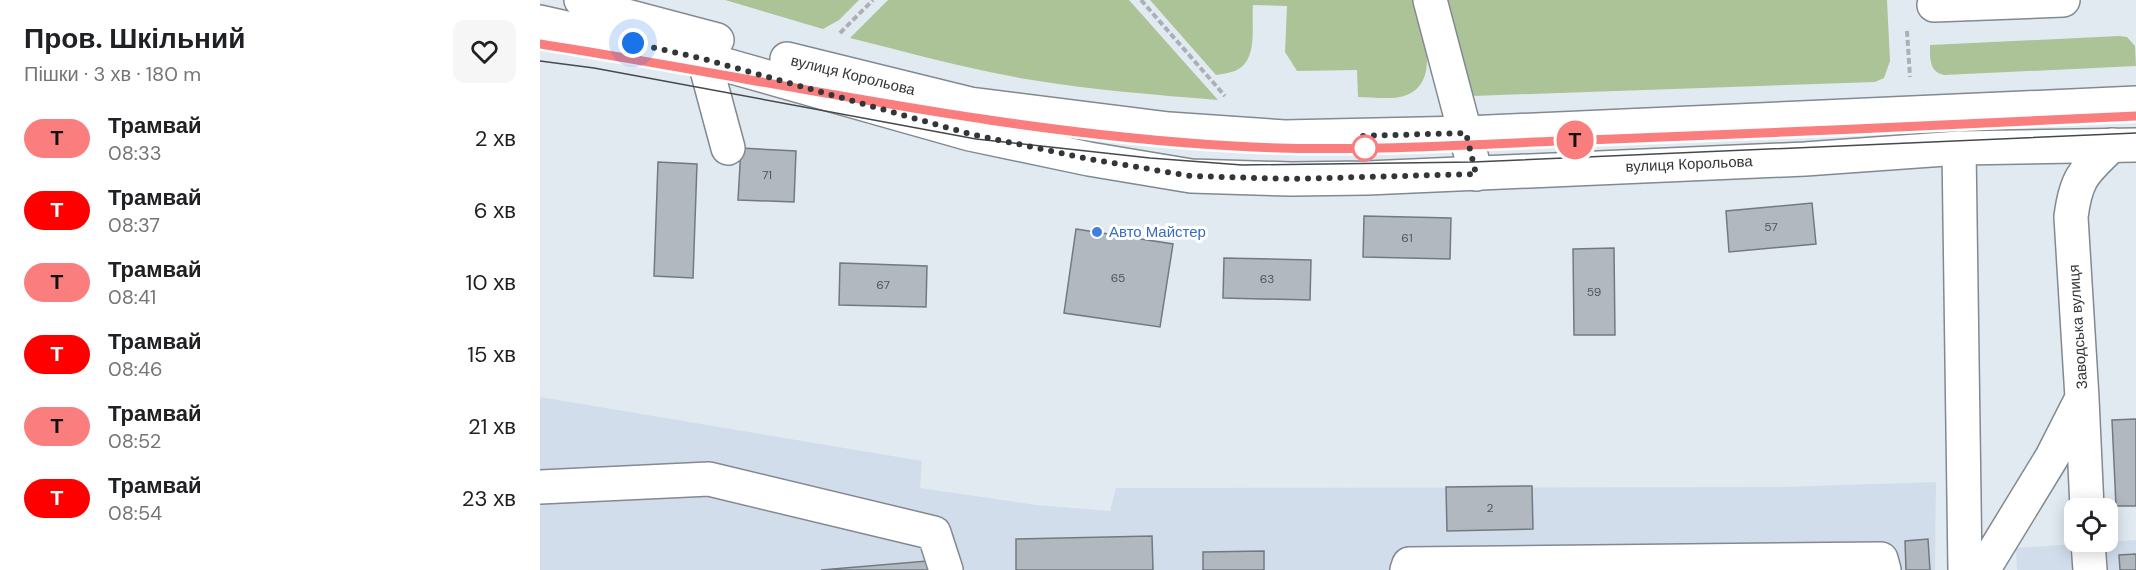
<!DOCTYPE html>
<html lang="uk">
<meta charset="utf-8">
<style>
:root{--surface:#fff;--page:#f6f6f6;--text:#202124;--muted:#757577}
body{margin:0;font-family:"DM Sans",sans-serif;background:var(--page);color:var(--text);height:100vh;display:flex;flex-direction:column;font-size:22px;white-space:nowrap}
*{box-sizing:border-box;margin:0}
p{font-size:20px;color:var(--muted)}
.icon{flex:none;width:33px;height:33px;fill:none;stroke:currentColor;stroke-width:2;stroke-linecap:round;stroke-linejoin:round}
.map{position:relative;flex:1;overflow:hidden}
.panel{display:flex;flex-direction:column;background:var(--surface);width:540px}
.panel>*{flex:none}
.badge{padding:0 12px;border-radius:20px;font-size:21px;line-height:39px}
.buttons{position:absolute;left:1524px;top:498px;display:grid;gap:12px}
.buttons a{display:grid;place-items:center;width:54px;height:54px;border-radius:12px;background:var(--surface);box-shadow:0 3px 15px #0003;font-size:30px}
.you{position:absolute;width:30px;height:30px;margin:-15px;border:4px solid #fff;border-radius:50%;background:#1a73e8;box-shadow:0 0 0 9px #1a73e833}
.map>.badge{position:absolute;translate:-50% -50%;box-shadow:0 0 0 3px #fff}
.round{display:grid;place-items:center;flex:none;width:63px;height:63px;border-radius:12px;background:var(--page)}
.overview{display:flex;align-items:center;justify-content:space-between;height:102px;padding:0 24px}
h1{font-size:28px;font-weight:700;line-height:45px}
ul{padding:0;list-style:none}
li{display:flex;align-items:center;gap:18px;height:72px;padding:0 24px}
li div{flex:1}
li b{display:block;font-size:22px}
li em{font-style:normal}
li .badge{min-width:66px;font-weight:700;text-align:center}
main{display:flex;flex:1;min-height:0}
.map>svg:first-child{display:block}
</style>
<main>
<section class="panel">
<div class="overview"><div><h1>Пров. Шкільний</h1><p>Пішки · 3 хв · 180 m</p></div><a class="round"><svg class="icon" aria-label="heart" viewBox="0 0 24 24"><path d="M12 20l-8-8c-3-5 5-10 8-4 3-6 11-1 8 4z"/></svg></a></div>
<ul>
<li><span class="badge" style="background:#fb7e7e;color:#111">Т</span><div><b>Трамвай</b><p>08:33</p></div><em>2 хв</em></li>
<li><span class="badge" style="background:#f00;color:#fff">Т</span><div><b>Трамвай</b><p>08:37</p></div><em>6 хв</em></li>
<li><span class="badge" style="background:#fb7e7e;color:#111">Т</span><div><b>Трамвай</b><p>08:41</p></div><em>10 хв</em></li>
<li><span class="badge" style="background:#f00;color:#fff">Т</span><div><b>Трамвай</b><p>08:46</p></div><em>15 хв</em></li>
<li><span class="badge" style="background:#fb7e7e;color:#111">Т</span><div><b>Трамвай</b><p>08:52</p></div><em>21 хв</em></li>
<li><span class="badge" style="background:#f00;color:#fff">Т</span><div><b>Трамвай</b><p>08:54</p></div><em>23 хв</em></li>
</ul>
</section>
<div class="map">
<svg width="1596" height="570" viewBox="0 0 1596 570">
<rect width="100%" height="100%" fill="#e2eaf1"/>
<path fill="#d1ddeb" d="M0,397L382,461L380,488L496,505L570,511L576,488L1241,487L1396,482L1395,570H0Z
M1596,540V570H1477L1476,548Z"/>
<path fill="#acc397" d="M185,0H319L299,20L283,29Z
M348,0H589L678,100C616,95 554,90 492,80C431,70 370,53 310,38Z
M610,0H874C881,27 904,83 864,96C851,100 832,97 818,97L817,70L757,71L745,52L747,6L713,5C711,25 719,61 695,71C689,73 682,74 676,75Z
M906,0H1347L1350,61L1344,78L1335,82L932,96Z
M1579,36L1587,37L1595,46L1596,66L1404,75C1389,72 1390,58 1390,45Z"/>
<path fill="#b2b8c0" stroke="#737980" stroke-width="1.5" d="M201,148L256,151L254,202L198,200Z
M118,162L157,164L153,278L114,276Z
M1272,203L1276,244L1189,252L1186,211Z
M824,216L911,218L910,259L823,257Z
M536,229L633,244L620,327L524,313Z
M1074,248L1075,335H1034L1033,249Z
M684,258L771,260L770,300L683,298Z
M300,263L387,266L386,307L299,305Z
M1596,419V506H1576L1572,420Z
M992,486L993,529L907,531L906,487Z
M612,536L613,570H476V539Z
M1388,539L1390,570H1366L1365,541Z
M724,551V570H663V552Z
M1596,554V570H1580L1579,555Z
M387,561L388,570H281Z"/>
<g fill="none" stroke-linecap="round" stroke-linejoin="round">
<defs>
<path id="minor" d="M890,0L936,174
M1394,5L1523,0
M164,59L188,148
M1419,148L1425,570
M1542,399L1547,508
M0,487L169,479L394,533L406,570
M1548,542L1550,570
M867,570L869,564L1341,559L1344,570
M1443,570L1512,457L1542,398L1531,217C1536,177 1544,172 1572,145"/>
<g id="major">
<path d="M41,0L60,9L177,40"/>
<path id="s1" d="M0,22L164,59L430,134L549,159L651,176L751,179L827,178L1265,159L1419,148L1596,145"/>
<path id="s2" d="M247,59L430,104L629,129L745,137L926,133L1596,103"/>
</g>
</defs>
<use href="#minor" stroke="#828990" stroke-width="36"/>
<use href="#major" stroke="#828990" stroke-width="36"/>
<path stroke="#aab0b6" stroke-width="4" stroke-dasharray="6 3" stroke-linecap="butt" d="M601,0L685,96
M1367,31L1370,77
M300,33L333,0"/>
<use href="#minor" stroke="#fff" stroke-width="33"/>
<use href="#major" stroke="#fff" stroke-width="33"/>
<path stroke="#45494c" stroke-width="1.5" d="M0,44L436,119L549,133L693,146L750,149L825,148L1328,129L1596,116
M0,61L54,68L436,139L610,158L702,165L933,162L1596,133"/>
</g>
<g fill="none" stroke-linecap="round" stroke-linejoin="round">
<defs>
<path id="line" d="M0,44C231,80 460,133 694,146C812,153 930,144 1048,140C1231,133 1413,125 1596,116"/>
</defs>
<use href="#line" stroke="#fff" stroke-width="14"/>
<use href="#line" stroke="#fb7e7e" stroke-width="9"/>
<path stroke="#333639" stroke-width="6" stroke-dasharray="0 10.8" d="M93,43L164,59L430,134L549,159L651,176L751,179L936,174L926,133L819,136L825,148"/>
</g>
<circle fill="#fff" stroke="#fb7e7e" stroke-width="3" cx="825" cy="148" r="12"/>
<circle fill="#3f7fe0" stroke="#fff" stroke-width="2" cx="557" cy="232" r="6"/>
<g text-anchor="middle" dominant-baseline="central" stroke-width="6" stroke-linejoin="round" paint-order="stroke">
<g font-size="12" fill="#53565b">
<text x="227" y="175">71</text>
<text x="1231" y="227">57</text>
<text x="867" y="238">61</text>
<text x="578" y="278">65</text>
<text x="727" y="279">63</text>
<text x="343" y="285">67</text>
<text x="1054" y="292">59</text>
<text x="950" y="508">2</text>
</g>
<g font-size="15" fill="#333639" stroke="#fff">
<text stroke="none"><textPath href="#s2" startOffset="68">вулиця Корольова</textPath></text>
<text stroke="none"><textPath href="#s1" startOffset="1168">вулиця Корольова</textPath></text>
<text transform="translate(1538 327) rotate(-94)">Заводська вулиця</text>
</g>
<g font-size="15" fill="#366cbe" stroke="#fff" text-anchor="start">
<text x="569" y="232">Авто Майстер</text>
</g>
</g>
</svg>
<div class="buttons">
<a><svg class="icon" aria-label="locate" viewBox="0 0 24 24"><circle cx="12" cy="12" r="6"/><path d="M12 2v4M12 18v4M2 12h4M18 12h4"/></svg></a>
</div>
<div class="you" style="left:93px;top:43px"></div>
<b class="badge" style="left:1035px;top:140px;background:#fb7e7e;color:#111">Т</b>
</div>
</main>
